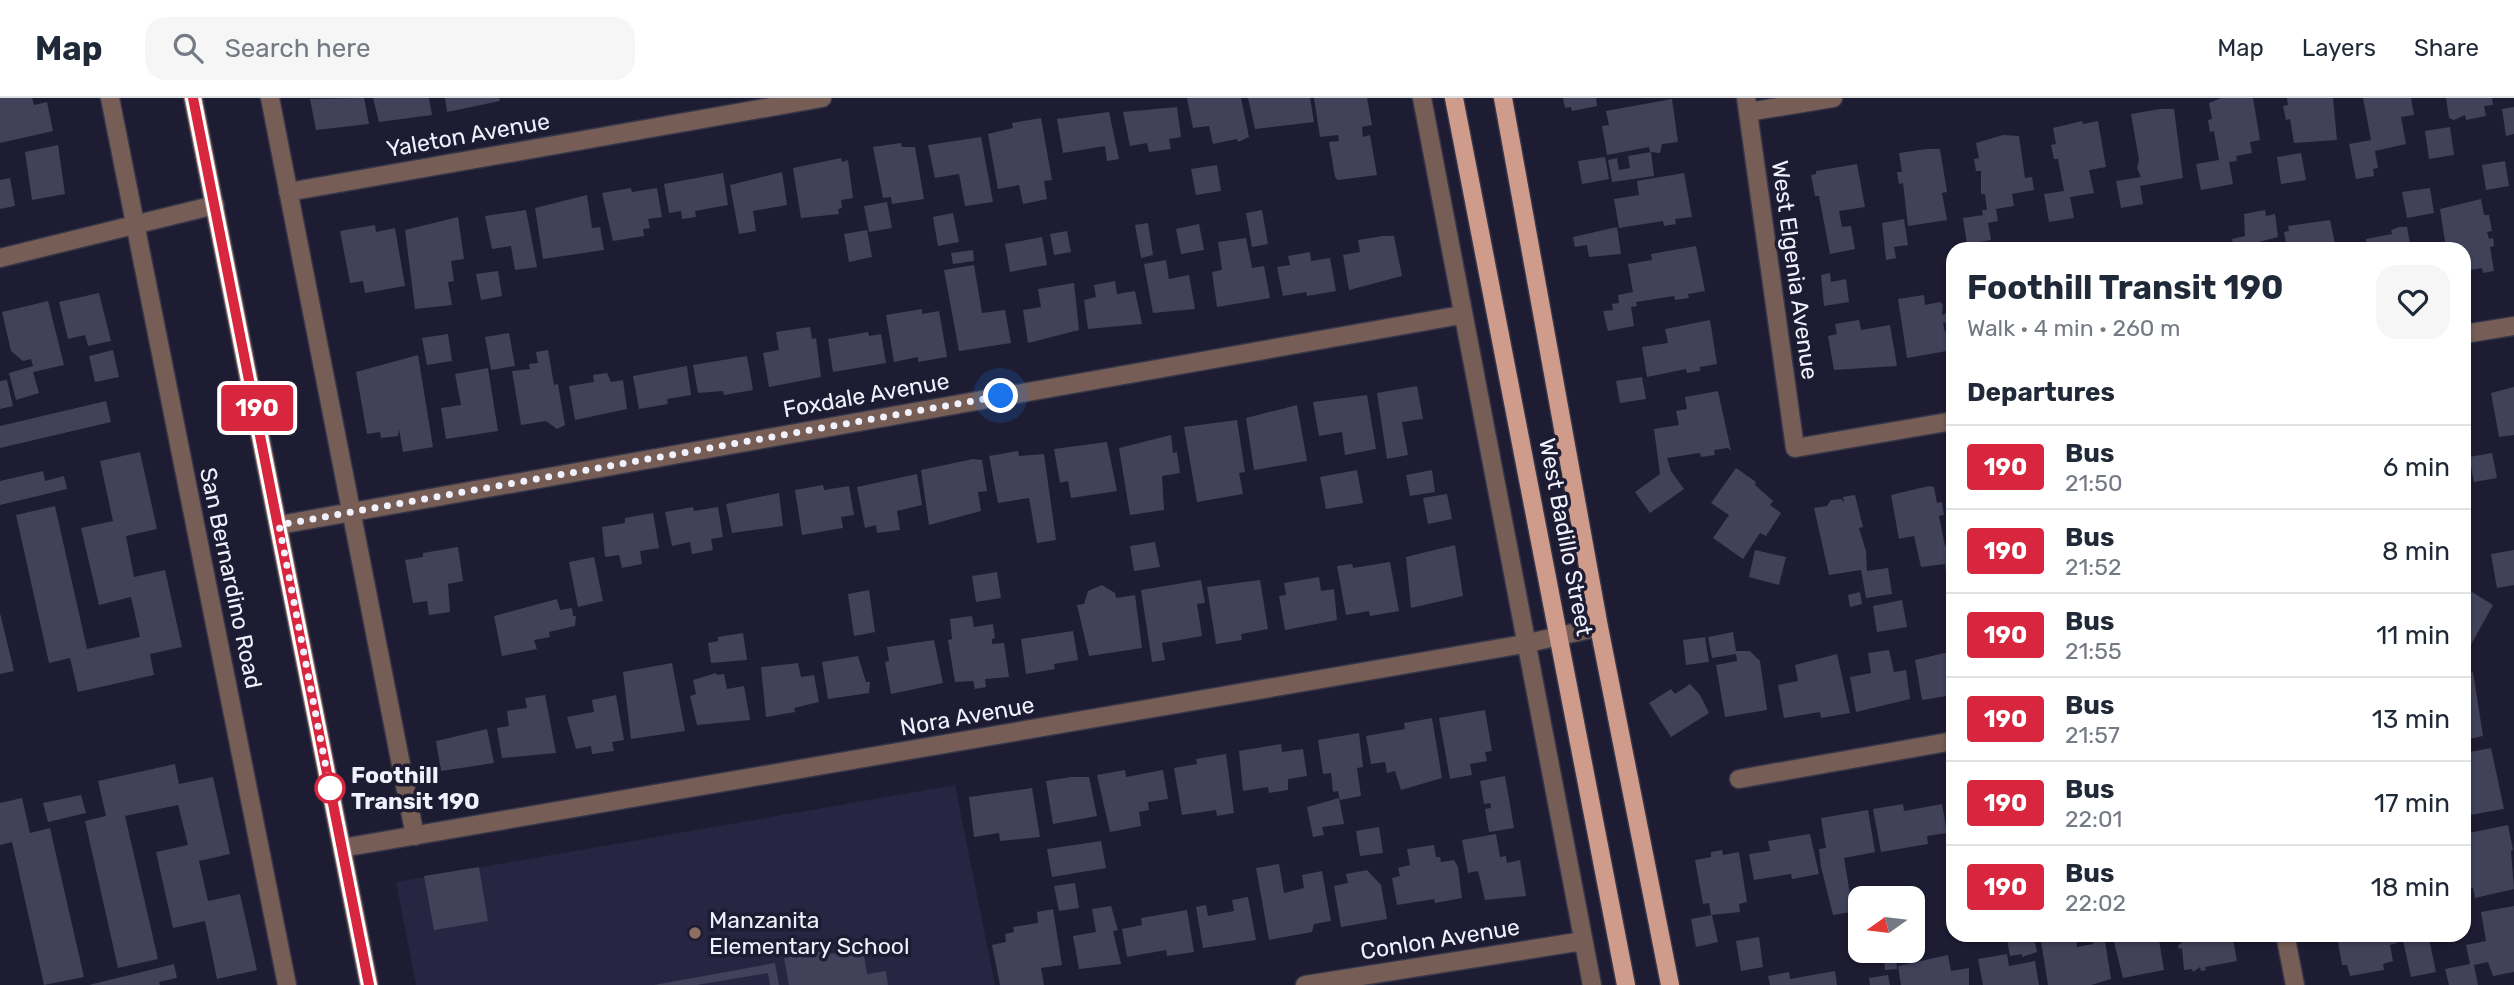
<!DOCTYPE html>
<meta charset="utf-8">
<style>
:root{--surface:#fff;--page:#f6f6f7;--text:#1f2937;--muted:#747a83;--line:#e0e1e3}
body{margin:0;font-family:Rubik,sans-serif;background:var(--page);color:var(--text);height:100vh;display:flex;flex-direction:column;font-size:26px;white-space:nowrap}
*{box-sizing:border-box;margin:0}
p{font-size:23px;color:var(--muted)}
.icon{flex:none;width:38px;height:38px;fill:none;stroke:currentColor;stroke-width:2;stroke-linecap:round;stroke-linejoin:round}
.map{position:relative;flex:1;overflow:hidden}
.sheet{position:absolute;left:1946px;top:144px;width:525px;height:700px;display:flex;flex-direction:column;background:var(--surface);border-radius:21px;box-shadow:0 2px 5px #0004}
.sheet>*{flex:none}
.badge{padding:0 14px;border-radius:5px;font-size:24px;line-height:46px}
.needle{width:46px;rotate:256deg}
.controls{position:absolute;left:1848px;top:788px;display:grid;gap:14px}
.controls a{display:grid;place-items:center;width:77px;height:77px;border-radius:14px;background:var(--surface);box-shadow:0 2px 5px #0004;font-size:35px}
.you{position:absolute;width:35px;height:35px;margin:-18px;border:5px solid #fff;border-radius:50%;background:#1a73e8;box-shadow:0 0 0 10px #1a73e833}
.map>.badge{position:absolute;translate:-50% -50%;box-shadow:0 0 0 4px #fff}
h2{padding:0 21px;font-size:26px;line-height:63px}
.round{display:grid;place-items:center;flex:none;width:74px;height:74px;border-radius:21px;background:var(--page)}
.summary{display:flex;align-items:center;justify-content:space-between;height:119px;padding:0 21px}
h1{font-size:33px;font-weight:700;line-height:52px}
ul{padding:0;list-style:none}
li{display:flex;align-items:center;gap:21px;height:84px;padding:0 21px;border-top:2px solid var(--line)}
li div{flex:1}
li b{display:block;font-size:26px}
li em{font-style:normal}
li .badge{min-width:77px;font-weight:700;text-align:center}
header{display:flex;align-items:center;gap:42px;box-sizing:border-box;height:98px;padding:0 35px;background:var(--surface);border-bottom:2px solid var(--line)}
header strong{font-size:33px}
nav{display:flex;gap:38px;margin-inline-start:auto;font-size:24px}
.search{width:490px;height:63px;background:var(--page);display:flex;align-items:center;gap:18px;box-sizing:border-box;padding:0 24px;border-radius:21px;color:var(--muted);font-size:26px}
.map>svg:first-child{display:block}
</style>
<header>
<strong>Map</strong>
<div class="search"><svg class="icon" aria-label="search" viewBox="0 0 24 24"><circle cx="10" cy="10" r="6"/><path d="M15 15l6 6"/></svg>Search here</div>
<nav><a>Map</a><a>Layers</a><a>Share</a></nav>
</header>
<div class="map">
<svg width="2514" height="887" viewBox="0 0 2514 887">
<rect width="100%" height="100%" fill="#1d1c32"/>
<path fill="#272541" d="M955,687L995,887H416L396,784Z"/>
<path fill="#41415a" d="M0,0H32L34,7L47,4L53,33L0,45Z
M364,0L369,26L316,32L310,1Z
M373,0H429L432,17L379,24Z
M445,0H499L500,3L447,14Z
M1187,0H1241L1249,39L1238,44L1237,41L1213,46L1209,28L1193,30Z
M1248,0H1310L1314,24L1255,31Z
M1314,0H1367L1372,27L1362,29L1363,39L1370,37L1377,77L1338,82L1335,79L1329,44L1339,43L1338,37L1320,39Z
M1563,0H1596L1597,8L1572,13L1571,9L1565,10Z
M2221,0H2253L2260,42L2250,44L2252,55L2236,58L2237,63L2229,64L2233,86L2201,92L2196,66L2219,62L2214,33L2210,34L2208,22L2212,21L2209,5Z
M2287,0H2333L2337,42L2294,45L2290,21L2286,22L2283,8L2288,7Z
M2363,0H2411L2414,17L2401,19L2406,46L2375,53L2378,70L2373,71L2374,78L2356,81L2349,46L2371,42Z
M2446,0H2492L2493,7L2484,8L2486,18L2466,22L2465,17L2454,22L2449,20Z
M1672,1L1678,44L1662,46L1660,55L1650,54L1649,49L1607,57L1602,28L1609,27L1606,13Z
M1177,9L1181,39L1169,41L1171,51L1149,54L1147,45L1130,48L1123,14Z
M2514,9V36L2506,38L2502,11Z
M2160,11H2174L2183,80L2140,88L2143,106L2121,110L2116,83L2141,79L2137,70L2139,62L2131,16Z
M1109,14L1119,61L1107,63L1105,48L1063,55L1057,21Z
M1041,20L1052,82L1044,83L1047,101L1023,106L1019,87L998,91L988,36L1013,30L1012,25Z
M2082,23L2083,26L2098,23L2106,69L2089,72L2094,95L2070,99L2074,120L2049,124L2044,96L2064,93L2058,61H2054L2051,47L2056,46L2053,30Z
M2450,29L2454,57L2429,61L2425,33Z
M2003,37L2019,38L2025,80L2032,79L2034,92L2012,96L2014,108L1996,111L1998,123L1988,125L1991,142L1967,146L1963,120L1983,117L1982,112H1987L1985,96H1981V73H1976L1974,61L1979,60L1976,45Z
M981,39L993,104L965,108L959,76L935,80L928,47Z
M901,45L902,49H915L924,101L892,106L891,99L883,100L873,49Z
M58,47L65,96L32,102L25,54Z
M1927,51H1940L1947,94L1942,95L1947,122L1908,128L1903,85L1899,86L1897,74H1902L1899,55Z
M1651,54L1654,78L1612,84L1608,62L1617,60L1619,72L1630,70L1628,58Z
M2301,55L2306,82L2281,86L2277,59Z
M1605,59L1609,81L1582,86L1578,63Z
M841,60L842,64L848,62L853,100L841,102L842,110L838,111L839,116L801,120L793,70Z
M2505,63L2509,88L2486,92L2482,67Z
M1857,66L1865,109L1839,113L1842,129L1851,128L1855,151L1830,156L1819,98H1815L1811,77L1816,76V73Z
M1217,67L1221,93L1196,97L1191,71Z
M782,74L787,107L753,113L756,133L739,136L730,87Z
M723,75L728,107L695,113L696,119L682,121L681,113L669,115L664,86Z
M1684,75L1692,119L1675,121L1676,126L1664,128L1663,123L1619,130L1614,101L1639,97L1637,83Z
M10,80L15,108L0,111V82Z
M631,90L632,94L657,90L662,119L648,121L650,130L643,131L644,138L613,143L602,95Z
M2430,90L2434,115L2407,120L2402,94Z
M587,97L592,130L600,129L604,152L543,161L535,110Z
M2481,101L2484,117H2489L2492,133L2487,134L2489,141L2493,140L2494,148L2490,149L2494,173L2483,175L2482,170L2465,173L2464,150H2446L2440,111Z
M887,104L892,130L869,134L864,108Z
M526,112L537,169L515,172L511,148L492,151L485,118Z
M1262,112L1268,146L1252,149L1246,115Z
M2265,112L2266,118L2275,116L2278,139L2251,146V150H2234L2232,141L2245,138L2244,116Z
M953,115L959,144L938,148L933,119Z
M458,119L464,161L451,163L454,183L448,184L452,207L415,211L405,132Z
M1904,121L1908,147L1894,149L1896,160L1886,162L1882,125Z
M2330,122L2336,150H2287L2284,134L2289,133L2288,128Z
M1148,125L1153,157L1141,160L1135,127Z
M1199,126L1204,152L1181,156L1176,131Z
M375,127L376,134L395,130L405,188L365,195L363,183L350,185L340,133Z
M1617,129L1621,156L1589,159L1587,147L1575,149L1573,139Z
M2399,129H2407L2411,150H2367L2366,141L2392,136L2391,132Z
M867,132L872,159L849,164L844,136Z
M1067,133L1071,154L1054,157L1050,136Z
M1383,138H1394L1402,178L1349,192L1343,157L1360,154L1358,142Z
M1042,139L1047,167L1010,174L1005,146Z
M1246,140L1252,170L1264,168L1270,200L1217,209L1212,174L1222,172L1218,144Z
M1696,148L1705,193L1688,196L1689,200L1675,202L1674,198L1636,204L1637,208L1631,209L1634,228L1608,233L1603,213L1613,212L1612,206L1619,205L1618,197L1633,194L1628,166L1652,162L1651,156Z
M973,152L974,163L953,166L951,155Z
M1310,154L1311,163L1330,160L1336,193L1307,198L1306,194L1283,198L1277,169L1290,167L1288,158Z
M1166,162L1169,181L1189,177L1195,211L1153,215L1144,166Z
M974,167L982,215L1005,212L1011,245L959,253L944,172Z
M498,173L502,198L481,202L476,176Z
M1830,175L1831,184L1846,181L1849,204L1824,208L1821,177Z
M1115,183L1117,196L1135,193L1142,226L1088,231L1084,202L1096,199L1094,187Z
M1074,185L1079,232L1028,245L1023,212L1041,209L1038,191Z
M99,195L111,243L88,248L85,237L68,241L59,204Z
M1924,197L1925,207L1940,204L1943,207L1942,217L1946,215L1948,224L1943,225L1945,234L1953,232V258L1948,259L1947,253L1907,260L1898,201Z
M48,203L64,267L33,274L39,295L16,302L9,275L33,268L31,261L23,263L11,253L2,214Z
M922,211V216L939,213L947,259L918,264V259L894,264L886,217Z
M1710,222L1717,266L1700,269V273L1687,275L1686,271L1647,279L1642,249L1668,245L1665,231Z
M1859,222L1861,232L1890,227L1897,268L1834,272L1828,238L1837,236L1835,226Z
M810,229L812,241L816,240L821,279L769,289L763,255L779,252L776,234Z
M868,234L869,238L881,236L886,265L833,274L828,241Z
M509,235L515,268L491,272L485,239Z
M448,236L452,263L427,267L422,240Z
M113,252L119,279L95,284L89,258Z
M548,252L554,287L558,286L565,327L557,331L546,323L521,327L512,273L530,271L529,266L538,265L536,254Z
M418,257L433,349L403,354L399,331L398,338L381,340L380,334L367,336L356,274Z
M747,258L753,292L724,297L723,293L698,295L693,267Z
M687,268L691,297L667,301L668,306L639,311L633,278Z
M488,270L498,333L446,341L441,310L461,307L455,276Z
M607,275L611,284L623,282L627,311L575,322L569,288L594,284L593,277Z
M1642,279L1646,301L1620,305L1616,283Z
M7,282L13,308L0,311V283Z
M1417,288L1423,321L1402,324L1408,357L1387,361L1377,295Z
M2514,289V337L2499,339L2491,295Z
M1718,293L1731,353L1728,350L1714,352L1715,357L1701,359L1700,355L1667,360L1671,373L1684,391L1650,415L1635,394L1660,376L1654,331L1679,327L1676,313L1687,311L1685,299Z
M1367,297L1376,351L1345,357L1342,334L1319,338L1313,304Z
M106,303L111,324L0,350V328Z
M1297,307L1307,363L1254,372L1246,320Z
M1237,322L1245,374L1239,375L1243,396L1197,404L1184,329Z
M1171,337L1173,355L1177,354L1180,375L1162,378L1164,412L1130,417L1119,350Z
M1107,344L1117,393L1071,400L1068,383L1060,385L1054,351Z
M1018,353L1019,358L1044,356L1056,442L1037,445L1029,400L998,405L989,358Z
M140,354L157,431L126,438L134,479L165,472L182,549L150,556L154,577L78,594L70,560L49,565L16,417L55,408L87,551L140,539L131,499L99,507L81,430L113,423L100,363Z
M2492,355L2497,380L2474,384L2469,359Z
M973,361L982,362L987,393L978,394L981,413L929,427L921,372Z
M1736,370L1756,384L1755,387L1773,403L1770,407L1781,415L1766,438L1760,435L1743,461L1713,440L1729,417L1711,405Z
M1357,372L1363,405L1326,411L1320,379Z
M1432,372L1435,394L1410,398L1406,377Z
M43,373L45,383L64,378L67,391L0,407V383Z
M917,376L922,407L897,413L900,432L877,435L876,427L865,430L857,389Z
M823,387L824,392L849,388L854,417L841,419L843,430L802,437L795,392Z
M1929,388L1934,389L1937,405L1942,404L1944,417L1939,418L1945,448L1953,447V474L1946,475L1945,466L1921,469L1914,438L1899,441L1891,397Z
M779,395L783,428L732,435L726,406Z
M1447,396L1452,421L1428,426L1423,400Z
M1855,397L1863,429L1859,430L1866,453L1867,473L1888,470L1892,496L1866,500L1861,472L1829,477L1814,410L1827,408L1831,402L1841,401L1844,404L1843,399Z
M693,409L694,413L718,409L723,439L711,441L713,452L692,456L690,444L672,448L665,414Z
M653,415L659,450L640,453L642,466L622,470L619,457L605,459L602,429L625,425V420Z
M1155,444L1160,469L1134,473L1130,448Z
M1455,447L1463,498L1411,510L1406,459Z
M458,449L463,483L448,486L450,514L429,517L427,503L413,505L405,462L423,459V455Z
M1755,452L1786,459L1779,487L1749,479Z
M2514,452V487L2497,490L2491,456Z
M594,459L603,503L578,509L569,464Z
M1390,464L1399,513L1370,518L1369,513L1346,517L1337,468L1352,466L1353,470Z
M997,474L1001,500L976,504L972,478Z
M1319,479L1321,493L1334,491L1337,522L1285,532L1279,498L1286,497L1284,485Z
M1201,482L1205,505L1197,506L1202,538L1162,545L1165,562L1152,564L1141,492Z
M1260,482L1268,531L1241,536L1242,542L1216,546L1207,489Z
M1102,487L1115,495L1116,500L1135,497L1142,550L1089,558L1077,507L1084,506L1088,493Z
M2464,489L2493,507L2464,559Z
M869,492L875,534L854,538L848,496Z
M1860,494L1862,506L1850,509L1848,497Z
M557,501L560,512L572,510L573,518H576L575,528L549,534L550,539L534,542L537,551L502,558L494,518Z
M1902,502L1907,529L1877,534L1873,508Z
M0,515L14,573L0,576Z
M972,518L974,529L993,526L995,540L992,541V546L1004,545L1009,579L985,581L986,589L975,591L973,583L955,584L948,542L952,541L950,521Z
M1073,533L1078,562L1054,566L1055,571L1026,576L1021,541Z
M1733,534L1736,553H1750L1760,563L1767,612L1725,619L1716,567L1737,563L1736,556L1712,560L1708,539Z
M743,535L747,562L711,565L708,545L718,543V539Z
M1705,539L1709,564L1686,567L1683,542Z
M934,542L943,585L891,596L885,564L889,563L887,549Z
M1889,552L1894,574L1906,572L1910,601L1856,614L1850,579L1871,575L1868,555Z
M1953,553V597L1922,602L1915,562Z
M1837,556L1850,615L1821,620L1820,614L1784,620L1778,587L1798,583L1795,567Z
M858,558L866,584H870L869,595L828,601L822,564Z
M672,565L685,633L631,641L623,574Z
M798,565L801,579L814,577L819,604L794,610L795,614L766,619L761,569Z
M2473,574L2483,638L2464,642V576Z
M716,575L717,577L724,576L727,591L744,588L750,622L697,627L690,598L696,596L693,582Z
M1690,586L1700,597L1709,615L1671,639L1649,605L1671,591L1675,596Z
M545,597L556,655L502,660L497,630L509,628L507,613L527,610L525,600Z
M616,597L624,642L612,644L614,653L592,656L591,648L576,651L567,619L594,614L592,602Z
M1485,612L1492,653L1485,654L1487,663L1470,666L1472,677L1450,681L1439,620Z
M1432,620L1442,680L1401,692L1395,673L1387,675L1385,664L1371,666L1366,638L1405,631L1404,625Z
M487,631L494,665L441,673L436,643Z
M1359,635L1363,669L1357,670L1361,698L1340,702L1338,693L1333,694L1331,675L1323,676L1318,642Z
M1281,646L1282,654L1303,651L1307,678L1288,681V692L1269,695L1268,689L1243,693L1239,653Z
M2491,650L2504,711L2470,717L2464,696V655Z
M1226,656L1234,715L1217,718L1216,712L1182,717L1174,670L1197,666L1196,661Z
M175,666L179,686L213,679L230,756L199,763L208,803L240,796L257,872L217,881L205,823L173,830L156,754L188,747L178,707L125,718L158,861L118,870L85,723L106,718L98,683Z
M1125,672L1126,679L1163,672L1168,701L1148,704L1149,712L1139,714L1141,728L1110,734L1097,677Z
M1505,678L1514,730L1489,734L1485,711L1491,710L1490,705L1484,706L1480,683Z
M1071,679H1089L1097,718L1053,726L1046,683Z
M1032,690L1040,739L1000,743L999,735L974,739L969,699Z
M81,697L86,715L48,724L43,705Z
M22,700L30,735L50,730L84,879L44,887L12,744L0,747V705Z
M1339,700L1344,726L1322,729L1324,737L1313,739L1307,709Z
M1903,706L1904,713L1942,706L1947,735L1927,738L1928,746L1881,754L1873,711Z
M1868,712L1875,754L1844,760L1852,808H1849L1850,814L1833,817L1821,769L1819,751L1826,750L1821,720Z
M2508,727L2513,752L2511,753L2514,791L2475,800L2473,790L2464,791V769L2471,768L2464,736Z
M1379,729L1383,755L1360,758L1356,733Z
M1496,736L1500,759L1506,758L1507,765L1520,762L1526,798L1485,802L1478,773L1468,775L1462,742Z
M1810,736L1819,776L1792,781L1791,776L1754,782L1749,756L1770,753L1768,743Z
M1101,743L1106,770L1052,779L1047,751Z
M1434,747L1436,759H1440L1441,764L1454,762L1458,769L1462,800L1435,805L1434,801L1397,807L1392,780L1400,778L1398,770L1410,767L1407,751Z
M1722,752L1723,757L1739,754L1747,804L1739,806L1740,814L1711,817L1709,805L1703,806L1695,762L1711,759V754Z
M1279,766L1284,795L1304,790L1302,777L1322,773L1331,823L1314,826L1312,834L1269,842L1256,770Z
M479,769L488,823L434,832L424,778Z
M1367,772L1381,787L1387,821L1341,829L1334,788L1348,785L1346,776Z
M1075,785L1079,810L1059,813L1054,788Z
M1248,799L1256,842L1203,850L1196,809L1206,807L1208,818L1234,813L1232,802Z
M1111,808L1118,832L1113,833L1121,866L1079,871L1073,838L1096,834L1092,811Z
M2514,808V874L2493,878L2488,864L2474,867L2478,887H2449L2445,871L2470,866L2466,847L2486,843L2481,814Z
M1053,811L1062,867L1041,870L1044,887H1000L992,847L1006,844L1005,836L1014,834L1013,829L1038,825L1037,814Z
M1187,812L1194,854L1167,858L1166,852L1127,859L1122,831L1142,827L1141,820Z
M1712,817L1718,844L1696,849L1691,821Z
M2006,836H2033L2037,854L2022,859V856L2010,858Z
M2133,836L2143,839L2158,836L2164,872L2123,880L2113,840Z
M2189,836H2232L2237,863L2205,869L2206,872L2201,873L2200,869L2193,874L2192,871L2184,872L2182,850L2179,851L2178,847L2181,846L2180,840Z
M2395,836L2397,845L2390,847L2393,863L2383,866L2384,872L2350,878L2347,867H2342L2337,838Z
M2412,836H2428L2436,874L2411,879L2402,838Z
M2076,837L2077,849L2093,846L2092,839L2104,837L2111,881L2091,887H2048L2041,843Z
M1759,839L1763,869L1741,873L1736,843Z
M854,848L855,852L863,851L867,876L886,873L888,887H789L784,860L829,852V856L844,854L843,849Z
M1872,852H1894L1895,855L1873,859Z
M2007,856L2009,868L2035,863L2039,887H1983L1978,861Z
M1948,857L1951,873L1969,870V887H1901L1898,868Z
M1896,861L1897,871L1885,872L1884,862Z
M775,865L779,887H770L768,875L697,887H654Z
M174,866L177,880L159,884L160,887H89Z
M1835,873L1837,887H1770L1768,878L1789,874L1790,881Z
M1888,877L1890,887H1870L1869,880Z"/>
<g fill="none" stroke-linecap="round" stroke-linejoin="round">
<defs>
<path id="minor" d="M110,0L287,887
M270,0L415,738
M1422,0L1592,887
M1746,0L1795,350L1953,323
M1748,14L1833,0
M288,94L822,0
M0,160L215,107
M2464,236L2514,228
M279,427L1461,217
M1739,681L1953,643
M342,750L1524,546L1599,529
M2285,836L2295,887
M1305,887L1583,843"/>
<path id="secondary" d="M193,0L369,887"/>
<path id="primary" d="M1454,0L1626,887
M1503,0L1599,529L1670,887"/>
</defs>
<use href="#minor" stroke="#36364a" stroke-width="21"/>
<use href="#secondary" stroke="#36364a" stroke-width="21"/>
<use href="#primary" stroke="#36364a" stroke-width="21"/>
<use href="#minor" stroke="#765d55" stroke-width="18"/>
<use href="#secondary" stroke="#a88073" stroke-width="18"/>
<use href="#primary" stroke="#cf9b8a" stroke-width="18"/>
</g>
<g fill="none" stroke-linecap="round" stroke-linejoin="round">
<defs>
<path id="line" d="M193,0L369,887"/>
</defs>
<use href="#line" stroke="#fff" stroke-width="16"/>
<use href="#line" stroke="#d7263d" stroke-width="10"/>
<path stroke="#f0f1fd" stroke-width="7" stroke-dasharray="0 12.6" d="M330,690L279,427L1001,298"/>
</g>
<circle fill="#fff" stroke="#d7263d" stroke-width="3.5" cx="330" cy="690" r="14"/>
<circle fill="#8d6e63" stroke="#1d1c32" stroke-width="2.5" cx="695" cy="835" r="7"/>
<g text-anchor="middle" dominant-baseline="central" stroke-width="7" stroke-linejoin="round" paint-order="stroke">
<g font-size="23" fill="#f0f1fd" stroke="#1d1c32">
<text transform="translate(468 37) rotate(-10)">Yaleton Avenue</text>
<text transform="translate(1795 172) rotate(82)">West Elgenia Avenue</text>
<text transform="translate(866 297) rotate(-10)">Foxdale Avenue</text>
<text transform="translate(1566 439) rotate(79)">West Badillo Street</text>
<text transform="translate(231 480) rotate(78)">San Bernardino Road</text>
<text transform="translate(967 618) rotate(-10)">Nora Avenue</text>
<text transform="translate(1440 841) rotate(-9)">Conlon Avenue</text>
</g>
<g font-size="23" font-weight="bold" fill="#f0f1fd" stroke="#1d1c32" text-anchor="start">
<text x="351" y="677">Foothill<tspan x="351" dy="26">Transit 190</tspan></text>
</g>
<g font-size="23" fill="#f0f1fd" stroke="#1d1c32" text-anchor="start">
<text x="709" y="822">Manzanita<tspan x="709" dy="26">Elementary School</tspan></text>
</g>
</g>
</svg>
<div class="controls">
<a><svg class="needle" viewBox="-14 -14 28 28"><path d="M0-13l5 13h-10z" fill="#e53935"/><path d="M0 13l5-13h-10z" fill="#747a83"/></svg></a>
</div>
<div class="you" style="left:1001px;top:298px"></div>
<b class="badge" style="left:257px;top:310px;background:#d7263d;color:#fff">190</b>
<section class="sheet">
<div class="summary"><div><h1>Foothill Transit 190</h1><p>Walk · 4 min · 260 m</p></div><a class="round"><svg class="icon" aria-label="heart" viewBox="0 0 24 24"><path d="M12 20l-8-8c-3-5 5-10 8-4 3-6 11-1 8 4z"/></svg></a></div>
<h2>Departures</h2>
<ul>
<li><span class="badge" style="background:#d7263d;color:#fff">190</span><div><b>Bus</b><p>21:50</p></div><em>6 min</em></li>
<li><span class="badge" style="background:#d7263d;color:#fff">190</span><div><b>Bus</b><p>21:52</p></div><em>8 min</em></li>
<li><span class="badge" style="background:#d7263d;color:#fff">190</span><div><b>Bus</b><p>21:55</p></div><em>11 min</em></li>
<li><span class="badge" style="background:#d7263d;color:#fff">190</span><div><b>Bus</b><p>21:57</p></div><em>13 min</em></li>
<li><span class="badge" style="background:#d7263d;color:#fff">190</span><div><b>Bus</b><p>22:01</p></div><em>17 min</em></li>
<li><span class="badge" style="background:#d7263d;color:#fff">190</span><div><b>Bus</b><p>22:02</p></div><em>18 min</em></li>
</ul>
</section>
</div>
